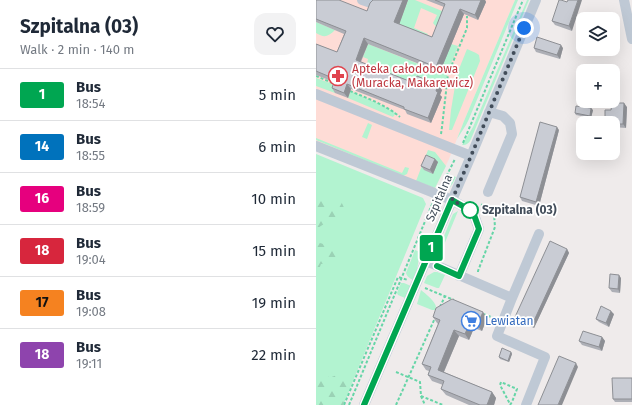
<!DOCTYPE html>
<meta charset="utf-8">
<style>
:root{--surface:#fff;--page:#f2f2f3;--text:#1f2937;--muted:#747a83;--line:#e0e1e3}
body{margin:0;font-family:"Fira Sans",sans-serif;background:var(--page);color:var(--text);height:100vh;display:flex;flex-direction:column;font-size:15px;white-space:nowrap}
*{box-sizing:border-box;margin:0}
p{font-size:13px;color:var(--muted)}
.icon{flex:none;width:22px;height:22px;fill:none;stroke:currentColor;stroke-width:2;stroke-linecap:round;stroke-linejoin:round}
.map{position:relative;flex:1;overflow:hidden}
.drawer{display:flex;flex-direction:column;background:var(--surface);width:316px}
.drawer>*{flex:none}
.badge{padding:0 8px;border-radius:3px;font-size:14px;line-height:26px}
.controls{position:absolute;left:260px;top:12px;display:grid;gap:8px}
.controls a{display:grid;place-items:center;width:44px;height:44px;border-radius:8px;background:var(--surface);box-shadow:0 4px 16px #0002;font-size:20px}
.you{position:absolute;width:20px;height:20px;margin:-10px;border:3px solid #fff;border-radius:50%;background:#1a73e8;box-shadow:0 0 0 6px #1a73e833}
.map>.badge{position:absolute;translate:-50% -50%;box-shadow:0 0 0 2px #fff}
.round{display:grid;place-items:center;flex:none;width:42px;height:42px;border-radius:12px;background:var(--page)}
.headline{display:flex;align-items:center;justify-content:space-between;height:68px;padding:0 20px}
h1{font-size:19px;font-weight:700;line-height:30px}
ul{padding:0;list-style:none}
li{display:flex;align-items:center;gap:12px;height:52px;padding:0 20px;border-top:1px solid var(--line)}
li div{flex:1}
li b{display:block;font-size:15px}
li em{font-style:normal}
li .badge{min-width:44px;font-weight:700;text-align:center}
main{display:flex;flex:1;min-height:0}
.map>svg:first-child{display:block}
</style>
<main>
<section class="drawer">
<div class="headline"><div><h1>Szpitalna (03)</h1><p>Walk · 2 min · 140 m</p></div><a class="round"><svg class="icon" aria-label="heart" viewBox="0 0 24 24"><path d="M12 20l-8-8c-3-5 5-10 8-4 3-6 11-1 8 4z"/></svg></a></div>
<ul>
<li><span class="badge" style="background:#00a651;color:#fff">1</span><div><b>Bus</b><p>18:54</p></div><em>5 min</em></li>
<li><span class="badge" style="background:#0072bc;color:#fff">14</span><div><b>Bus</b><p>18:55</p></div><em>6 min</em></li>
<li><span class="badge" style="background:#e6007e;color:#fff">16</span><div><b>Bus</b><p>18:59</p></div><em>10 min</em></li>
<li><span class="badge" style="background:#d7263d;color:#fff">18</span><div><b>Bus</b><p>19:04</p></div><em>15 min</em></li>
<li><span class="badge" style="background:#f58220;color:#111">17</span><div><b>Bus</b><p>19:08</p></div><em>19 min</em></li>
<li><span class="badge" style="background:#8e44ad;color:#fff">18</span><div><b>Bus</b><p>19:11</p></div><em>22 min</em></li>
</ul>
</section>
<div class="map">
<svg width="316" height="405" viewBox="0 0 316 405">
<defs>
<pattern id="forest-firs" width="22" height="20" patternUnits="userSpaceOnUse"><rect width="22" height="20" fill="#b2f3d0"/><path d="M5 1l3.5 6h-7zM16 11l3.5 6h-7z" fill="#9ad2b5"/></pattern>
</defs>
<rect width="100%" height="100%" fill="#efebeb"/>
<path fill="#fedcd6" d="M0,0H199L148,121L133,159L119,188L0,142Z"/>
<path fill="#b2f3d0" d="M92,0H99L131,13L122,29L117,23L121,15L105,8L98,28L112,34L111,36L83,24Z
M199,0H202L153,119L150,125L141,139L148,121Z
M211,0H213L155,139C153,143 151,145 146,145L157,127Z
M0,22L19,30C12,37 8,38 0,33Z
M52,44L123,72L135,44L142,46L132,71L129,88L102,77L99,80L96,86L51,64L52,59L47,57Z
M151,49L160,53L163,55L164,61L136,130H133L135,110L141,74Z
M0,78L22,86L19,93L0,86Z
M34,91L61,103L80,113L77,117L32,98Z
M52,123L56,125L51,139L46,137Z
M0,138L86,173L89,167L93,168L91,174L87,176L0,140Z
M112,150L119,152L130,166L119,188L100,181Z
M0,154L107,198L110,204L27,405H0Z
M133,175L140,177C136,185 135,189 125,190L132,176Z
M142,211L123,257L122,252L124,246L137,214Z
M99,250L104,252L101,270L97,280C94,278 91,277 90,273Z
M118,272H121L129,275L123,288H121L108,283L111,276Z
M85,283H88L95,286L89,298L82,295L81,293Z
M105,290C109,293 120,302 120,307C120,308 119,309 119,310H116L101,304Z"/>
<path fill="url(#forest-firs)" d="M24,199L31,214C28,216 24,220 20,221C12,224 5,223 0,231V200H4Z
M0,242L23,248L28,252C21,263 18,263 5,264L2,272L4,279H0Z
M0,367L12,369L13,378L26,373C39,385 33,390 27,405H0Z"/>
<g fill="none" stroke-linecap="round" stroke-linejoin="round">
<path stroke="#66d5a7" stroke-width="2" stroke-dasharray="3 2" stroke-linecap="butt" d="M0,76L19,84
M34,91C51,98 70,105 84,117
M125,134L126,127L132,74L151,28V16
M147,143L207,0
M126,185L139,159
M162,272V271L179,227L178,214L175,209L164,204
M109,288L138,300
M124,307L129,296
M167,314L178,318
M80,372L104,382L105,396L127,405
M105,396L109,405
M28,405L82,277L92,280
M33,405L117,202
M80,405L119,318
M194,405L196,402L201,389L185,382L184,385L194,404"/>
<path stroke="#bfc9d5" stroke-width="10" d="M46,0L55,3
M308,0L316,39
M0,94L155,156
M0,146L136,200L157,212L163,229L143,276
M172,192L196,134L194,123L187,116L173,112
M110,261L196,298L181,336L229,357L210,405
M196,298L223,234
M48,405L155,156L220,0"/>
</g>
<path fill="#adafb6" d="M0,0L51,11L57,0H92L83,24L116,37L128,7L110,0H169L170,2L162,20L148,14L124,72L52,44L45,62L98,83L126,90L124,95L126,97L115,123L91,114L89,110L35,89L32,98L19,93L16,88L18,82L0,75V44L21,52L28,34L0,22Z
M251,2L256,31L239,25L236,21Z
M218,48H247L244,59L220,52Z
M311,107L310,128L297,127L295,110Z
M277,110L275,118L260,115L259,113Z
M243,130L223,206L206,201L204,197Z
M119,159L122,162L117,174L108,170L105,166Z
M251,249L253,253L218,328L201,321L199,317Z
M305,278L304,293L296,292L293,288Z
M298,314L293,327L283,322L280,319Z
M117,317L171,318L166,331L158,328L153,340L143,336L128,372L176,392L180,398L178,405H153L130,395L125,389L127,385L116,381L112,375L113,371L110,370L106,364L122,324L121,323Z
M286,337L289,341L286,351L266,345L263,341Z
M195,352L196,354L193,362L184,359L183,357Z
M316,378V402H299L297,399Z"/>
<path fill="#8d8f94" d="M87,0H92L82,28L78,22Z
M165,0H169L170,2L162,20L159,15Z
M262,0H266L256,31L253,26Z
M144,9L148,14L124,72L120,67Z
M48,38L52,44L43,65L40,60Z
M245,45L247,48L244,59L241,55Z
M31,84L35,89L32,98L28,93Z
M122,85L126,90L124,95L126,97L115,123L112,118Z
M308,103L311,107L310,128L307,124Z
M275,108L277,110L275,118L274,116Z
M241,127L243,130L223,206L220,202Z
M119,159L122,162L117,174L114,170Z
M251,249L253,253L218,328L216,325Z
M303,275L305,278L304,293L302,289Z
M295,311L298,314L293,327L290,323Z
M167,312L171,318L166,331L161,325Z
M154,322L158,328L153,340L149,334Z
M138,330L143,336L126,376L122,370Z
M286,337L289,341L286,351L283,347Z
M195,352L196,354L193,362L192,361Z
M260,363L262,367L246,405H242Z
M176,392L180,398L178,405H171Z"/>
<path fill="#c9ccd4" stroke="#8d8f94" d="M0,0H23L51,11L54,3L57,0H87L78,22L116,37L129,4L119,0H165L159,15L144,9L120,67L48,38L40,60L98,83L101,76L122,85L120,91L122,92L112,118L88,109V107L31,84L28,93L16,88L19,79L0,71V44L21,52L30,31L0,19Z
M243,0H245L251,2L252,0H262L253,26L236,21Z
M221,37L245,45L241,55L218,48Z
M296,103H308L307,124H297V123H289V110H295Z
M260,106L275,108L274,116L259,113Z
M224,122L241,127L220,202L204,197Z
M110,155L119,159L114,170L105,166Z
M234,241L251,249L216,325L199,317Z
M294,274L303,275L302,289L293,288Z
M136,299L167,312L161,325L154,322L149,334L138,330L122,370L176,392L171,405H164L125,389L128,381L112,375L115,367L106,364L124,320L117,317L120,308Z
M285,306L295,311L290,323L280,319Z
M267,331L286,337L283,347L263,341Z
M186,348L195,352L192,361L183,357Z
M243,356L260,363L242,405H222Z
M296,378H316V399H297Z"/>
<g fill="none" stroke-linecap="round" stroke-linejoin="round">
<defs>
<path id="line" d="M48,405L136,200L157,212L163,229L143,276L121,266"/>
</defs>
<use href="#line" stroke="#fff" stroke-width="9"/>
<use href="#line" stroke="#00a651" stroke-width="6"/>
<path stroke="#424d5a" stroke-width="4" stroke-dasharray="0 7.2" d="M154,210L157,212L136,200L155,156L208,28"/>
</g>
<defs>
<symbol id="pharmacy-ring" viewBox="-11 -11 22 22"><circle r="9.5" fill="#fff" stroke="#e0444e" stroke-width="1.5"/><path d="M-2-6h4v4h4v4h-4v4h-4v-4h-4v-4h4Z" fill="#e0444e"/></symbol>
<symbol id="supermarket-ring" viewBox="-11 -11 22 22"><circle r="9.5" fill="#fff" stroke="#3f7fe0" stroke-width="1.5"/><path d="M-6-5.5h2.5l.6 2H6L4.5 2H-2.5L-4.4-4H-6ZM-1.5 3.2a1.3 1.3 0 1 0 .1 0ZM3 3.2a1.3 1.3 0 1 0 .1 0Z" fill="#3f7fe0"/></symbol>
</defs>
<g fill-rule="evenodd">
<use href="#pharmacy-ring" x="11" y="65" width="22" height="22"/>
<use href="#supermarket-ring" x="144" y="310" width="22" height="22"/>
</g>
<circle fill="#fff" stroke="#00a651" stroke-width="2" cx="154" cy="210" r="8"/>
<g text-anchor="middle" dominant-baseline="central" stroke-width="3.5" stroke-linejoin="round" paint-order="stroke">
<g font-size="12" fill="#be3a42" stroke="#fff" text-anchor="start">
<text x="36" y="69">Apteka całodobowa<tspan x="36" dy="14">(Muracka, Makarewicz)</tspan></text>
</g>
<g font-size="12" fill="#424d5a" stroke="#fff">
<text transform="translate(123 198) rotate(-67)">Szpitalna</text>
</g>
<g font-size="12" font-weight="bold" fill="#424d5a" stroke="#fff" text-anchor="start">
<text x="166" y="210">Szpitalna (03)</text>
</g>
<g font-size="12" fill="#366cbe" stroke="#fff" text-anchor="start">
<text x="169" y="321">Lewiatan</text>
</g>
</g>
</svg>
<div class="controls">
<a><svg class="icon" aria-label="layers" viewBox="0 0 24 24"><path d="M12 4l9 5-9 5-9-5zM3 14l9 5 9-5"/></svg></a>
<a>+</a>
<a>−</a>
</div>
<div class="you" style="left:208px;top:28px"></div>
<b class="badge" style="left:115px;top:248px;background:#00a651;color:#fff">1</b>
</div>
</main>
